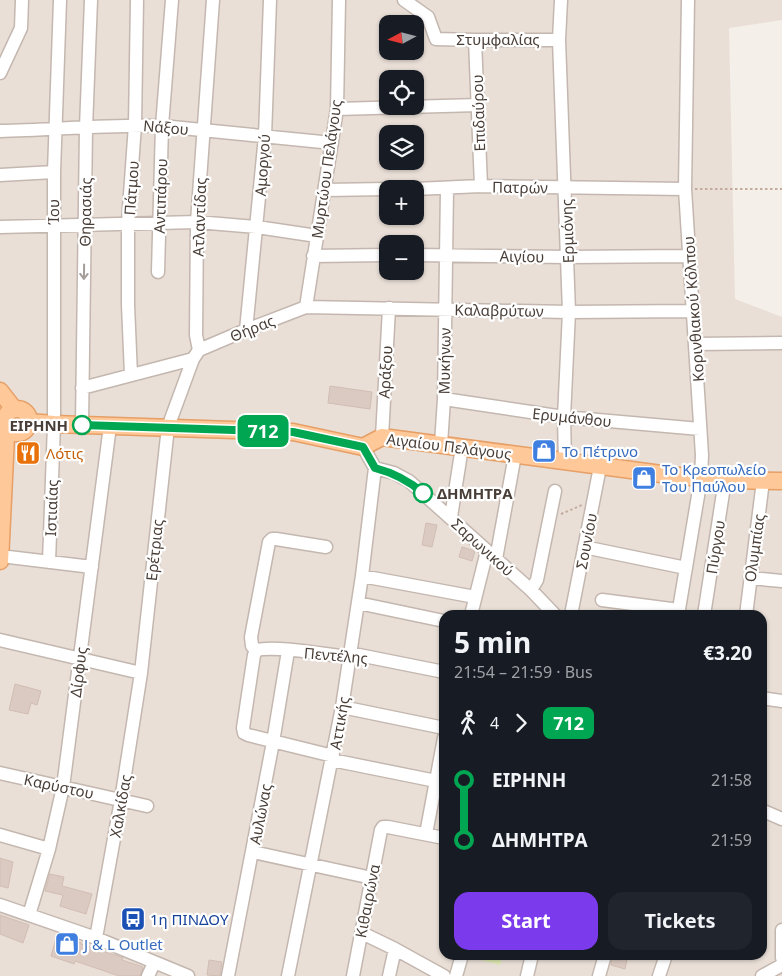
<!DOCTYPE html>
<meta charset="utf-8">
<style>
:root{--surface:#171b24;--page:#20242c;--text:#f1f3f6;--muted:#9ea1a6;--accent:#7c3aed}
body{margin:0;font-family:"Noto Sans",sans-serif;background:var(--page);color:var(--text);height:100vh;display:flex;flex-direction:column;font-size:19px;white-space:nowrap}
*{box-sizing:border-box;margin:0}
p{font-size:16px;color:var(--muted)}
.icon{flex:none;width:28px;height:28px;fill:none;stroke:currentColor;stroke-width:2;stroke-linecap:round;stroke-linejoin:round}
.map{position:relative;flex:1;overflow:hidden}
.drawer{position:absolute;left:439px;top:610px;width:328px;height:350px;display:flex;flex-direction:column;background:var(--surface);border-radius:15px;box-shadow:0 1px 4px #0004}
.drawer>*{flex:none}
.badge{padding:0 10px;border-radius:8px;font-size:18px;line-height:32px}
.needle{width:32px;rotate:263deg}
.tools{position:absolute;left:379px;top:15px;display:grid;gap:10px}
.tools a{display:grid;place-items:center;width:45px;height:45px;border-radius:10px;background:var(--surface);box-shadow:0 1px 4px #0004;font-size:25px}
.map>.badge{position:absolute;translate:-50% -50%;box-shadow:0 0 0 2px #fff}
.legs{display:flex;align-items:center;gap:8px;height:55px;padding:0 15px;font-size:16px}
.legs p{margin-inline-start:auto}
.summary{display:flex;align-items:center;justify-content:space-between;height:85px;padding:0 15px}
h1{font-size:28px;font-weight:700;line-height:38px}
.button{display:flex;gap:10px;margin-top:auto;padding:10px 15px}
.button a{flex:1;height:58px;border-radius:15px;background:var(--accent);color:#fff;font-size:20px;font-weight:700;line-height:58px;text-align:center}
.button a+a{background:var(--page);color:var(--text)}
ul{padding:0 15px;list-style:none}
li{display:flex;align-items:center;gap:18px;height:60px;font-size:19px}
li i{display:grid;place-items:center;width:8px;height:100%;margin:0 6px;background:currentColor}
li i::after{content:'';width:12px;height:12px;margin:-6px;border:4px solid;border-radius:50%;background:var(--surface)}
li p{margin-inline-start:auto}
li:first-child i{background:linear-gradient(#0000 50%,currentColor 0)}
li:last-child i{background:linear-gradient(currentColor 50%,#0000 0)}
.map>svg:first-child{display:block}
</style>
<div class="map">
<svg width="782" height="976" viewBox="0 0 782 976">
<rect width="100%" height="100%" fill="#f5efe9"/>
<path fill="#e9dfd7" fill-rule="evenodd" d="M0,0H782V20L729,28L735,299L782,317V976H0ZM388,24H415V51H388ZM388,79H415V106H388ZM388,134H415V161H388ZM388,189H415V216H388ZM388,244H415V271H388ZM444,615H761V955H444Z"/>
<path fill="#dfeab2" d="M467,955H503L500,965L466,956Z"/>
<path fill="#dacac2" stroke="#d2bdb2" d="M330,386L372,392L370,409L328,403Z
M426,523L437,525L432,547L422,545Z
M462,547L475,551L472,561L459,557Z
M15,684L41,691L37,705L31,703L28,714L9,710Z
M0,858L13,862L8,888L0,886Z
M50,874L64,877L62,886L92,894L86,914L60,906L63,895L45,891Z
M0,915L29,925L23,943L0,934Z
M57,935L82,943L81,944L118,956L123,958L122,960L143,967L140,976H119L75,961L74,964L51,956Z
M613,955H628L625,969L611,965Z
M209,960L222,962L220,976L207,975Z"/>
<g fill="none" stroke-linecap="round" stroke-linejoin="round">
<defs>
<path id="minor" d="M404,0L428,17L436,39L475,40H559
M561,0L559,40L569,312L564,417L565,462
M475,40L481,186
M0,73L21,28L22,0
M337,109L478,105
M0,131C54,130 108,124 162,126L332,143
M0,175L54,172
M415,189L481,186L685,189
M325,190L388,189
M0,227L197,222L257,227L317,236
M415,255L568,257L689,256
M313,256L388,255
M158,272L162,126L172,0
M306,307L337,109L339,0
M246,330L265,136L270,0
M695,344L782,343
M199,350L246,330L306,307L569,312L692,311
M131,375L128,305V222L135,125L137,0
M82,388L193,359
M444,399L564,417L700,429
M82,425L86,128L91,0
M382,437L389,308
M441,444L444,399L447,189
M363,447L375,468L394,473L409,481L531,590L555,615
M451,517L462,447
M584,547L686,568
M0,556L92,567
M496,559L515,455
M49,562L54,424V172L60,0
M362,576L475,597
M750,578L782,581
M531,590L537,580L555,491
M602,600L679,610
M358,603L444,621
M471,615L487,551
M571,615L600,467
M678,615L701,478L702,455L685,189L688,0
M704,615L725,480
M746,615L763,481
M0,640L141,673
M257,650C275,645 328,655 349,657L359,655L444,672
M257,650L254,655L243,728L244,733L248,735L333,756
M257,650L252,646L251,637L269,542L272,539H276L326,547
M761,698L782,701
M342,707L444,728
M332,760L436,781
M0,773L147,806
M761,810L782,819
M426,834L444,738
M0,835L49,849
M253,852L372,878
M0,905L96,938L188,976
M29,915L49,849L63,787L110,426
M782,930V958
M362,933L395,949L444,976
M96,938L121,800L141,673L168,427L193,359L199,350L196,335L197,222L213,0
M148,976L154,963
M228,976L273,742L288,651
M288,976L342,707L362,576L375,468
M353,976L381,830L383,827H388L444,838
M389,976L395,949
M456,976L462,955
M527,976L532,955
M599,976L605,955
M659,976L666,955
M762,976L782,965"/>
<path id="major" d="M0,391L14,409
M5 421a12 12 0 1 1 24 0a12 12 0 1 1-24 0Z
M29,422L54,424L293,432L363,447L382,437L669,475L725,480L782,481
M0,561L6,436L10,431"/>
</defs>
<use href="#minor" stroke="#c4b7af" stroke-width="15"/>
<use href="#major" stroke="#e69f66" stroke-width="19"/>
<path stroke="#c3ac9d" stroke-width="2" stroke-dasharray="2.5 2.5" stroke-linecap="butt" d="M695,189H782
M561,514L582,505"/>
<use href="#minor" stroke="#fff" stroke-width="12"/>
<use href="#major" stroke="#ffc898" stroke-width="16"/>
</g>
<defs><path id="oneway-shaft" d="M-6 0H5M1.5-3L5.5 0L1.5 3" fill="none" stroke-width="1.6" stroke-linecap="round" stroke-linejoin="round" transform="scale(1.25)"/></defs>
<use stroke="#a49e9b" href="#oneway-shaft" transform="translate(84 272) rotate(91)"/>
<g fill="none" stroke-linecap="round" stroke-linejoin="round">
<defs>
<path id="line-1" d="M82,425L293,432L363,447L375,468C394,473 408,480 423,493"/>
</defs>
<use href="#line-1" stroke="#fff" stroke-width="11"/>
<use href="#line-1" stroke="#00a651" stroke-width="8"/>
</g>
<defs>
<symbol id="shop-square" viewBox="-11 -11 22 22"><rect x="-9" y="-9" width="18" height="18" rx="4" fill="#3f7fe0" stroke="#fff"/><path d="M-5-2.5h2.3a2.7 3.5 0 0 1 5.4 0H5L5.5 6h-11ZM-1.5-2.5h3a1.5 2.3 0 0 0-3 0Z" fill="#fff"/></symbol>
<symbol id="restaurant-square" viewBox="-11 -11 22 22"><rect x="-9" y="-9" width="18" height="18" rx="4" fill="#e8710a" stroke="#fff"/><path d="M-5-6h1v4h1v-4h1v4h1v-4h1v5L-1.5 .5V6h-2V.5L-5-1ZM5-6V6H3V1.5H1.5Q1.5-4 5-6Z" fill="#fff"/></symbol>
<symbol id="bus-square" viewBox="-11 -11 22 22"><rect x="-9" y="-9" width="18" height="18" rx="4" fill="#1a4fb4" stroke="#fff"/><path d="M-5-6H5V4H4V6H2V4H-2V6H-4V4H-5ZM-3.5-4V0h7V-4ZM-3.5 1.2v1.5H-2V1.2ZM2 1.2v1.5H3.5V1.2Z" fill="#fff"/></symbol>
</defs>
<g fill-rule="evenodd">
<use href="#shop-square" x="530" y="437" width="28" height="28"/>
<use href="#restaurant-square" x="14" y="439" width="28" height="28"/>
<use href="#shop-square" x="630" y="464" width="28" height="28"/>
<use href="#bus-square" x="119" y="905" width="28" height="28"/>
<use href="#shop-square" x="53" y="930" width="28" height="28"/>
</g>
<g fill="#fff" stroke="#00a651" stroke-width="2.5">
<circle cx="82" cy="425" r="9"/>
<circle cx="423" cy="493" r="9"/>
</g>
<g text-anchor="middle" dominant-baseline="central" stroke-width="4.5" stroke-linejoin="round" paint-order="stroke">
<g font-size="15" fill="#493e37" stroke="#fff">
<text x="498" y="39">Στυμφαλίας</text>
<text transform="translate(478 113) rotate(-92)">Επιδαύρου</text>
<text transform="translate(166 127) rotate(5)">Νάξου</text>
<text transform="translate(262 165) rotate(-86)">Αμοργού</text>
<text transform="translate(326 169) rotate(-82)">Μυρτώου Πελάγους</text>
<text transform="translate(520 187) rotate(1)">Πατρών</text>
<text transform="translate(131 188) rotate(-86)">Πάτμου</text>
<text transform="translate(160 196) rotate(-88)">Αντιπάρου</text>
<text transform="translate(53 212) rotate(-89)">Ίου</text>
<text transform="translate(85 212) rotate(-89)">Θηρασιάς</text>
<text transform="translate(199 217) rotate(-88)">Ατλαντίδας</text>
<text transform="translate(567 231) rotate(-92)">Ερμιόνης</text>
<text transform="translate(522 256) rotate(1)">Αιγίου</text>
<text transform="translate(693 309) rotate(-94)">Κορινθιακού Κόλπου</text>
<text transform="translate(499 310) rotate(1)">Καλαβρύτων</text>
<text transform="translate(252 328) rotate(-22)">Θήρας</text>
<text transform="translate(444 361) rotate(-89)">Μυκήνων</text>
<text transform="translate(385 372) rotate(-87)">Αράξου</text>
<text transform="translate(572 417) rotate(6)">Ερυμάνθου</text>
<text transform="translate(449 446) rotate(7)">Αιγαίου Πελάγους</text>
<text transform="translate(51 508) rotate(-88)">Ιστιαίας</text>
<text transform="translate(586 541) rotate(-79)">Σουνίου</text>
<text transform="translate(483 547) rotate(42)">Σαρωνικού</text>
<text transform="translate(715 547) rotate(-81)">Πύργου</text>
<text transform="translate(754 548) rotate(-82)">Ολυμπίας</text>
<text transform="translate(154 550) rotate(-84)">Ερέτριας</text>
<text transform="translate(336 655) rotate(5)">Πεντέλης</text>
<text transform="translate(78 672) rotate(-83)">Δίρφυς</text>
<text transform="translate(339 723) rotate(-80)">Αττικής</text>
<text transform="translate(59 786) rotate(12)">Καρύστου</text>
<text transform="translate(120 806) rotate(-80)">Χαλκίδας</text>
<text transform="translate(260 814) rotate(-79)">Αυλώνας</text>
<text transform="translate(367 901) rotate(-79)">Κιθαιρώνα</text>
</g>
<g font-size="15" font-weight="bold" fill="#493e37" stroke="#fff" text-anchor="end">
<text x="68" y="425">ΕΙΡΗΝΗ</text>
<text x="437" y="493" text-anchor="start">ΔΗΜΗΤΡΑ</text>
</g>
<g font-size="15" fill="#366cbe" stroke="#fff" text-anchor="start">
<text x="562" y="451">Το Πέτρινο</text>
<text x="662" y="469">Το Κρεοπωλείο<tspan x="662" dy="17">Του Παύλου</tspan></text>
<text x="84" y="944">J &amp; L Outlet</text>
</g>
<g font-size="15" fill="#c56008" stroke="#fff" text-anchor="start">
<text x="46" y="453">Λότις</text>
</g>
<g font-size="15" fill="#164399" stroke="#fff" text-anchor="start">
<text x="150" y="919">1η ΠΙΝΔΟΥ</text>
</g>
</g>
</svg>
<div class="tools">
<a><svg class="needle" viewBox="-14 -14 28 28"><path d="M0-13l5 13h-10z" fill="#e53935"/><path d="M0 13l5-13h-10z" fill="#9ea1a6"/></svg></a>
<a><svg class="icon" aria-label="locate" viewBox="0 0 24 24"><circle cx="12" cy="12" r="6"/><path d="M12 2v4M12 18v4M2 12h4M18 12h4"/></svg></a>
<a><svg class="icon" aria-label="layers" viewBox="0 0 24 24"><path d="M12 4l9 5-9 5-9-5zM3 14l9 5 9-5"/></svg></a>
<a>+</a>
<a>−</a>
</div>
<b class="badge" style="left:263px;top:431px;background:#00a651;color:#fff">712</b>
<section class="drawer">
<div class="summary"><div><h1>5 min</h1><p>21:54 – 21:59 · Bus</p></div><b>€3.20</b></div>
<div class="legs"><svg class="icon" aria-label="walk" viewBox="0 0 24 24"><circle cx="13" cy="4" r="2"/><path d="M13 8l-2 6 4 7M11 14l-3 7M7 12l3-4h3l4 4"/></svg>4<svg class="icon" aria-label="forward" viewBox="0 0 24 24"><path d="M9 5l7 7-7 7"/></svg><b class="badge" style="background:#00a651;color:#fff">712</b></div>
<ul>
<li><i style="color:#00a651"></i><b>ΕΙΡΗΝΗ</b><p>21:58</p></li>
<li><i style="color:#00a651"></i><b>ΔΗΜΗΤΡΑ</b><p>21:59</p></li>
</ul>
<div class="button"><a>Start</a><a>Tickets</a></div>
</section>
</div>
